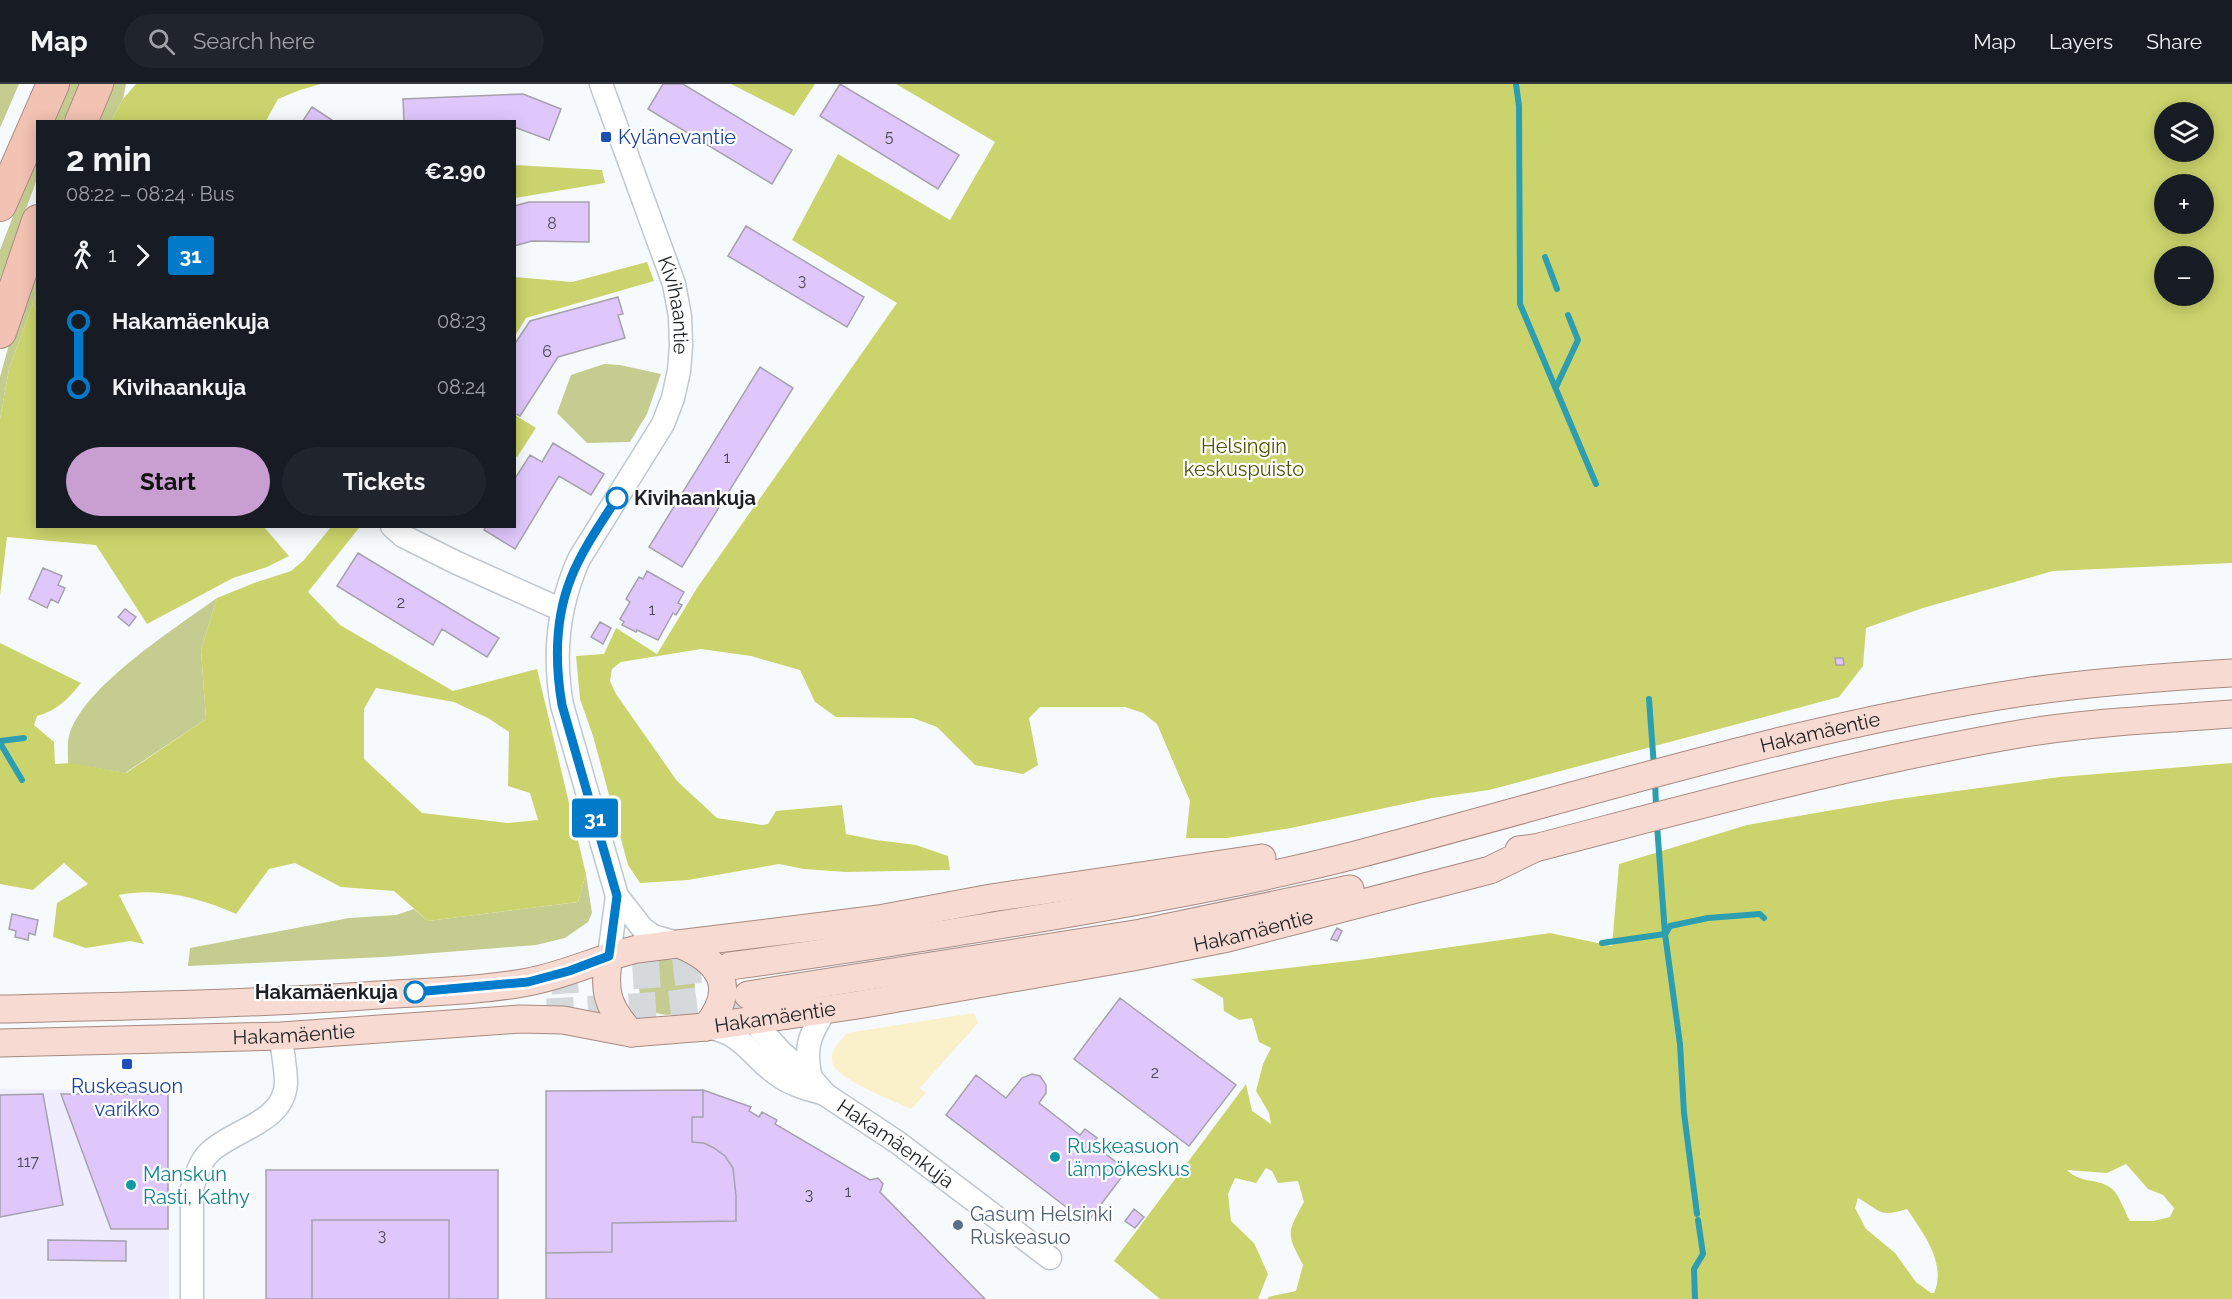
<!DOCTYPE html>
<meta charset="utf-8">
<style>
:root{--surface:#171b24;--page:#20242c;--text:#f1f3f6;--muted:#9ea1a6;--line:#363941;--accent:#c89fd0}
body{margin:0;font-family:Raleway,sans-serif;background:var(--page);color:var(--text);height:100vh;display:flex;flex-direction:column;font-size:22px;white-space:nowrap}
*{box-sizing:border-box;margin:0}
p{font-size:20px;color:var(--muted)}
.icon{flex:none;width:33px;height:33px;fill:none;stroke:currentColor;stroke-width:2;stroke-linecap:round;stroke-linejoin:round}
.map{position:relative;flex:1;overflow:hidden}
.details{position:absolute;left:36px;top:36px;width:480px;height:408px;display:flex;flex-direction:column;background:var(--surface);border-radius:0px;box-shadow:0 3px 15px #0003}
.details>*{flex:none}
.badge{padding:0 12px;border-radius:4px;font-size:21px;line-height:39px}
.buttons{position:absolute;left:2154px;top:18px;display:grid;gap:12px}
.buttons a{display:grid;place-items:center;width:60px;height:60px;border-radius:50%;background:var(--surface);box-shadow:0 3px 15px #0003;font-size:30px}
.map>.badge{position:absolute;translate:-50% -50%;box-shadow:0 0 0 3px #fff}
.legs{display:flex;align-items:center;gap:9px;height:66px;padding:0 30px;font-size:20px}
.legs p{margin-inline-start:auto}
.headline{display:flex;align-items:center;justify-content:space-between;height:102px;padding:0 30px}
h1{font-size:33px;font-weight:700;line-height:45px}
.button{display:flex;gap:12px;margin-top:auto;padding:12px 30px}
.button a{flex:1;height:69px;border-radius:36px;background:var(--accent);color:#111;font-size:24px;font-weight:700;line-height:69px;text-align:center}
.button a+a{background:var(--page);color:var(--text)}
ul{padding:0 30px;list-style:none}
li{display:flex;align-items:center;gap:21px;height:66px;font-size:22px}
li i{display:grid;place-items:center;width:9px;height:100%;margin:0 8px;background:currentColor}
li i::after{content:'';width:15px;height:15px;margin:-8px;border:4px solid;border-radius:50%;background:var(--surface)}
li p{margin-inline-start:auto}
li:first-child i{background:linear-gradient(#0000 50%,currentColor 0)}
li:last-child i{background:linear-gradient(currentColor 50%,#0000 0)}
header{display:flex;align-items:center;gap:36px;box-sizing:border-box;height:84px;padding:0 30px;background:var(--surface);border-bottom:2px solid var(--line)}
header strong{font-size:28px}
nav{display:flex;gap:33px;margin-inline-start:auto;font-size:21px}
.search{width:420px;height:54px;background:var(--page);display:flex;align-items:center;gap:15px;box-sizing:border-box;padding:0 21px;border-radius:33px;color:var(--muted);font-size:22px}
.map>svg:first-child{display:block}
</style>
<header>
<strong>Map</strong>
<div class="search"><svg class="icon" aria-label="search" viewBox="0 0 24 24"><circle cx="10" cy="10" r="6"/><path d="M15 15l6 6"/></svg>Search here</div>
<nav><a>Map</a><a>Layers</a><a>Share</a></nav>
</header>
<div class="map">
<svg width="2232" height="1215" viewBox="0 0 2232 1215">
<rect width="100%" height="100%" fill="#f7fafd"/>
<path fill="#efedff" d="M0,1005L169,1007V1215H0Z"/>
<path fill="#c5cc8f" d="M0,0H19L0,44Z
M69,0H81L63,37L52,38Z
M111,0H126L123,15L111,37L92,38Z
M37,70V95L0,195V166Z
M37,167V208L9,285L0,335V293L24,206Z
M604,280L620,281L661,290L647,330L630,358L587,359L557,329L571,291Z
M217,514L201,566L206,635L125,689L68,679C68,671 67,660 69,652C82,603 177,543 217,514Z
M586,790L592,829L588,838L565,854L536,861L384,873L188,882L190,864L349,834L396,831L414,825L428,837L578,818Z
M639 903a28 28 0 1 1 56 0a28 28 0 1 1-56 0Z"/>
<path fill="#cbd46c" fill-rule="evenodd" d="M136,0H321L300,6L278,15L266,37H111L123,15Z
M731,0H815L794,32Z
M896,0H2232V479L2053,487L1923,524L1866,544L1863,582L1839,613L1489,706L1432,714L1291,744L1227,754H1186L1190,717L1157,640L1143,629L1125,623H1040L1029,634L1038,681L1023,690L975,681L937,643L913,634L836,633L815,618L800,586L751,572L701,565L621,578L612,585L610,597L616,610L677,697L717,734L762,741L768,740L776,727L842,721L846,750L876,756L916,761L948,772L950,786L846,788L804,785L779,780L688,796L640,799L628,781L593,652L580,615L576,572L604,570L616,544L657,570L697,504L897,219L792,156L838,70L950,136L995,58ZM2164,28H2204V68H2164ZM2164,100H2204V140H2164ZM2164,172H2204V212H2164Z
M515,81L602,86L605,99L515,114Z
M647,178L654,197L526,234L515,252V193L572,198Z
M37,208L38,442L264,443L289,472L267,483L233,494L147,540L96,461L7,453L0,512V335L9,285Z
M515,331L536,344L517,373L515,372Z
M331,443L359,444L308,508L340,541L453,607L537,585L586,790L578,818L428,837L394,807L341,803L295,779L269,785L236,830C200,814 159,803 119,811L144,860L130,857L86,864L53,853L57,819L88,800L64,779L33,806L0,800V559L81,599C69,614 57,627 37,632L34,641L54,658L55,680L71,679L126,689L206,635L201,566L217,514L254,499L291,487L304,476ZM376,604L454,618L488,634L509,648L508,702L530,709L538,736L508,739L422,729L364,675V625Z
M2232,679V1215H1268V1213L1296,1207L1303,1181C1286,1149 1287,1149 1304,1118L1298,1097L1278,1099L1272,1087L1266,1084L1256,1099L1235,1094L1228,1110L1231,1137L1254,1159L1268,1190L1258,1215H1160L1114,1177L1246,1000L1252,1027L1271,1040L1269,1029L1256,1007L1263,980L1271,964L1259,958L1252,934L1239,936L1224,927L1223,914L1191,895L1359,876L1550,849L1612,862L1619,780L1747,741L1891,716L2060,693ZM2126,1080L2148,1105L2163,1111L2174,1124L2170,1133L2153,1137H2130C2124,1127 2120,1111 2111,1104C2098,1094 2081,1100 2067,1086L2107,1089ZM1858,1114C1882,1127 1878,1134 1907,1125C1923,1149 1947,1179 1934,1209H1931L1916,1198L1895,1169L1866,1145L1855,1124Z"/>
<path fill="#faf0ca" d="M974,929L978,939L920,1004L926,1009L911,1025C895,1017 834,995 832,977C830,966 840,957 847,949Z"/>
<g fill="none" stroke-linecap="round" stroke-linejoin="round">
<path stroke="#2d9eaf" stroke-width="6" d="M1516,0L1519,22L1520,220L1596,400
M1545,173L1557,205
M1556,303L1578,256L1568,231
M1649,615L1654,683
M0,657L24,654
M0,659L22,696
M1655,696L1656,722
M1657,741L1665,850
M1666,849L1670,842L1708,834L1760,830L1764,834
M1602,859L1665,850L1680,960L1684,1029L1697,1130
M1695,1215L1694,1185L1703,1170L1698,1136"/>
</g>
<path fill="#dfc7fc" stroke="#a6a2ac" stroke-width="1.5" d="M663,0H683L792,66L772,100L648,25Z
M840,0L959,71L938,105L820,32Z
M523,10L561,25L549,56L514,43V38H404L403,15Z
M312,23L335,38H302Z
M529,118H589V158L532,157L514,162V122Z
M746,142L864,213L847,243L728,172Z
M618,213L623,230L618,231L625,254L558,273L520,332L514,329V261L530,237Z
M760,283L793,304L682,483L649,463Z
M553,359L604,390L591,411L559,392L515,465L484,446L486,442H514V396L530,371L542,378Z
M358,469L499,554L487,573L442,545L433,561L337,502Z
M43,484L62,492L58,501L65,504L58,519L51,515L47,524L29,515Z
M647,487L684,508L678,519L682,521L676,531L673,529L658,556L637,546L636,548L622,541L624,538L620,535L630,518L626,515L639,493L643,495Z
M125,525L136,533L129,542L118,533Z
M600,538L611,544L603,560L591,553Z
M1835,574H1843L1844,581H1836Z
M12,830L38,836L35,851L29,849L28,856L15,853L16,847L9,845Z
M1337,844L1342,847L1337,857L1331,855Z
M1120,914L1236,1001L1189,1062L1074,975Z
M1032,990L1040,992L1046,1001V1009L1039,1019L1080,1051L1085,1045L1097,1054L1092,1060L1127,1086L1087,1139L946,1031L976,991L1006,1014L1022,994Z
M703,1006L751,1023L749,1027L759,1033L762,1028L777,1036L775,1040L870,1096L878,1094L883,1100L880,1108L985,1215H546V1169L612,1168V1139L736,1137V1112L733,1084L725,1072L714,1064L704,1059L692,1058V1033H703Z
M703,1006V1033H692V1058L704,1059L714,1064L725,1072L733,1084L736,1112V1137L612,1139V1168L546,1169V1007Z
M43,1010L63,1121L0,1133V1011Z
M61,1010H168V1145H111Z
M266,1086H498V1215H266Z
M1134,1125L1144,1133L1135,1144L1125,1137Z
M312,1136H449V1215H312Z
M48,1156L126,1157V1177L48,1176Z"/>
<g fill="none" stroke-linecap="round" stroke-linejoin="round">
<path stroke="#d6d9dc" stroke-width="27" stroke-dasharray="27 14" stroke-linecap="butt" d="M551,897L660,890L730,882
M547,928L666,921L741,911"/>
<defs>
<g id="minor">
<path id="s1" d="M601,0L674,200L680,232L681,262L679,287L673,314L663,340L579,475C558,522 553,571 562,621L617,812L643,845L653,852L678,859"/>
<path d="M392,442L403,452L457,479L562,526"/>
<path d="M609,872L617,812"/>
<path id="s2" d="M753,937L781,968L811,994L826,1011L897,1058L1050,1174"/>
<path d="M708,943C745,951 748,969 775,989C789,1000 806,1005 822,1009"/>
<path d="M811,994C804,965 809,951 825,927"/>
<path d="M192,1215V1105C196,1091 200,1077 210,1068C234,1045 284,1039 286,999C286,984 282,967 281,952"/>
</g>
<g id="major">
<path d="M1519,766L1535,764C1697,722 1859,677 2025,649C2093,638 2163,635 2232,630"/>
<path d="M679,860C721,877 738,904 706,943"/>
<path d="M609,872C603,907 607,923 631,949"/>
<path id="s3" d="M730,882C842,867 953,849 1065,830C1163,813 1262,795 1359,770C1580,712 1799,642 2025,608C2094,598 2163,593 2232,589"/>
<path d="M748,911L1141,849L1350,805"/>
<path d="M0,925C126,922 252,920 378,911C427,908 480,907 528,898C566,891 600,874 637,865L879,835L991,814L1262,774"/>
<path id="s4" d="M0,959L281,952L520,935L563,936L631,949L706,943L858,921L1133,873L1228,854L1490,786L1535,764"/>
</g>
<path id="highway" d="M81,38L97,0
M0,121L53,0
M0,248L38,137"/>
</defs>
<use href="#minor" stroke="#bfc7cf" stroke-width="25"/>
<use href="#major" stroke="#a88a80" stroke-width="29"/>
<use href="#highway" stroke="#a88a80" stroke-width="34"/>
<use href="#minor" stroke="#fff" stroke-width="22"/>
<use href="#major" stroke="#f7dad1" stroke-width="27"/>
<use href="#highway" stroke="#f2c2b2" stroke-width="32"/>
</g>
<g fill="none" stroke-linecap="round" stroke-linejoin="round">
<defs>
<path id="line-1" d="M415,908L528,898L569,887L609,872L617,812L562,621C555,580 555,534 571,494C582,466 601,439 617,414"/>
</defs>
<use href="#line-1" stroke="#fff" stroke-width="14"/>
<use href="#line-1" stroke="#007ac9" stroke-width="9"/>
</g>
<g fill="#1a4fb4" stroke="#fff" stroke-width="2">
<rect x="600" y="47" width="12" height="12" rx="3"/>
<rect x="121" y="974" width="12" height="12" rx="3"/>
</g>
<g fill="#fff" stroke="#007ac9" stroke-width="3">
<circle cx="617" cy="414" r="10"/>
<circle cx="415" cy="908" r="10"/>
</g>
<g fill="#0f9aa8" stroke="#fff" stroke-width="2">
<circle cx="1055" cy="1073" r="6"/>
<circle cx="131" cy="1101" r="6"/>
</g>
<circle fill="#5c6f8a" stroke="#fff" stroke-width="2" cx="958" cy="1141" r="6"/>
<g text-anchor="middle" dominant-baseline="central" stroke-width="4.5" stroke-linejoin="round" paint-order="stroke">
<g font-size="16" fill="#4e4a5a">
<text x="889" y="52">5</text>
<text x="552" y="139">8</text>
<text x="802" y="196">3</text>
<text x="547" y="267">6</text>
<text x="727" y="373">1</text>
<text x="401" y="518">2</text>
<text x="652" y="525">1</text>
<text x="1155" y="988">2</text>
<text x="28" y="1077">117</text>
<text x="848" y="1107">1</text>
<text x="809" y="1110">3</text>
<text x="382" y="1151">3</text>
</g>
<g font-size="20" fill="#164399" stroke="#fff" text-anchor="start">
<text x="618" y="53">Kylänevantie</text>
<text x="127" y="1002" text-anchor="middle">Ruskeasuon<tspan x="127" dy="23">varikko</tspan></text>
</g>
<g font-size="20" fill="#1e2124" stroke="#fff">
<text stroke="none"><textPath href="#s1" startOffset="234">Kivihaantie</textPath></text>
<text stroke="none"><textPath href="#s3" startOffset="1116">Hakamäentie</textPath></text>
<text stroke="none"><textPath href="#s4" startOffset="1264">Hakamäentie</textPath></text>
<text stroke="none"><textPath href="#s4" startOffset="778">Hakamäentie</textPath></text>
<text stroke="none"><textPath href="#s4" startOffset="294">Hakamäentie</textPath></text>
<text stroke="none"><textPath href="#s2" startOffset="189">Hakamäenkuja</textPath></text>
</g>
<g font-size="20" fill="#4f5401" stroke="#fff">
<text x="1244" y="362">Helsingin<tspan x="1244" dy="23">keskuspuisto</tspan></text>
</g>
<g font-size="20" font-weight="bold" fill="#1e2124" stroke="#fff" text-anchor="start">
<text x="634" y="414">Kivihaankuja</text>
<text x="398" y="908" text-anchor="end">Hakamäenkuja</text>
</g>
<g font-size="20" fill="#0d838f" stroke="#fff" text-anchor="start">
<text x="1067" y="1062">Ruskeasuon<tspan x="1067" dy="23">lämpökeskus</tspan></text>
<text x="143" y="1090">Manskun<tspan x="143" dy="23">Rasti, Kathy</tspan></text>
</g>
<g font-size="20" fill="#4e5e75" stroke="#fff" text-anchor="start">
<text x="970" y="1130">Gasum Helsinki<tspan x="970" dy="23">Ruskeasuo</tspan></text>
</g>
</g>
</svg>
<div class="buttons">
<a><svg class="icon" aria-label="layers" viewBox="0 0 24 24"><path d="M12 4l9 5-9 5-9-5zM3 14l9 5 9-5"/></svg></a>
<a>+</a>
<a>−</a>
</div>
<b class="badge" style="left:595px;top:734px;background:#007ac9;color:#fff">31</b>
<section class="details">
<div class="headline"><div><h1>2 min</h1><p>08:22 – 08:24 · Bus</p></div><b>€2.90</b></div>
<div class="legs"><svg class="icon" aria-label="walk" viewBox="0 0 24 24"><circle cx="13" cy="4" r="2"/><path d="M13 8l-2 6 4 7M11 14l-3 7M7 12l3-4h3l4 4"/></svg>1<svg class="icon" aria-label="forward" viewBox="0 0 24 24"><path d="M9 5l7 7-7 7"/></svg><b class="badge" style="background:#007ac9;color:#fff">31</b></div>
<ul>
<li><i style="color:#007ac9"></i><b>Hakamäenkuja</b><p>08:23</p></li>
<li><i style="color:#007ac9"></i><b>Kivihaankuja</b><p>08:24</p></li>
</ul>
<div class="button"><a>Start</a><a>Tickets</a></div>
</section>
</div>
